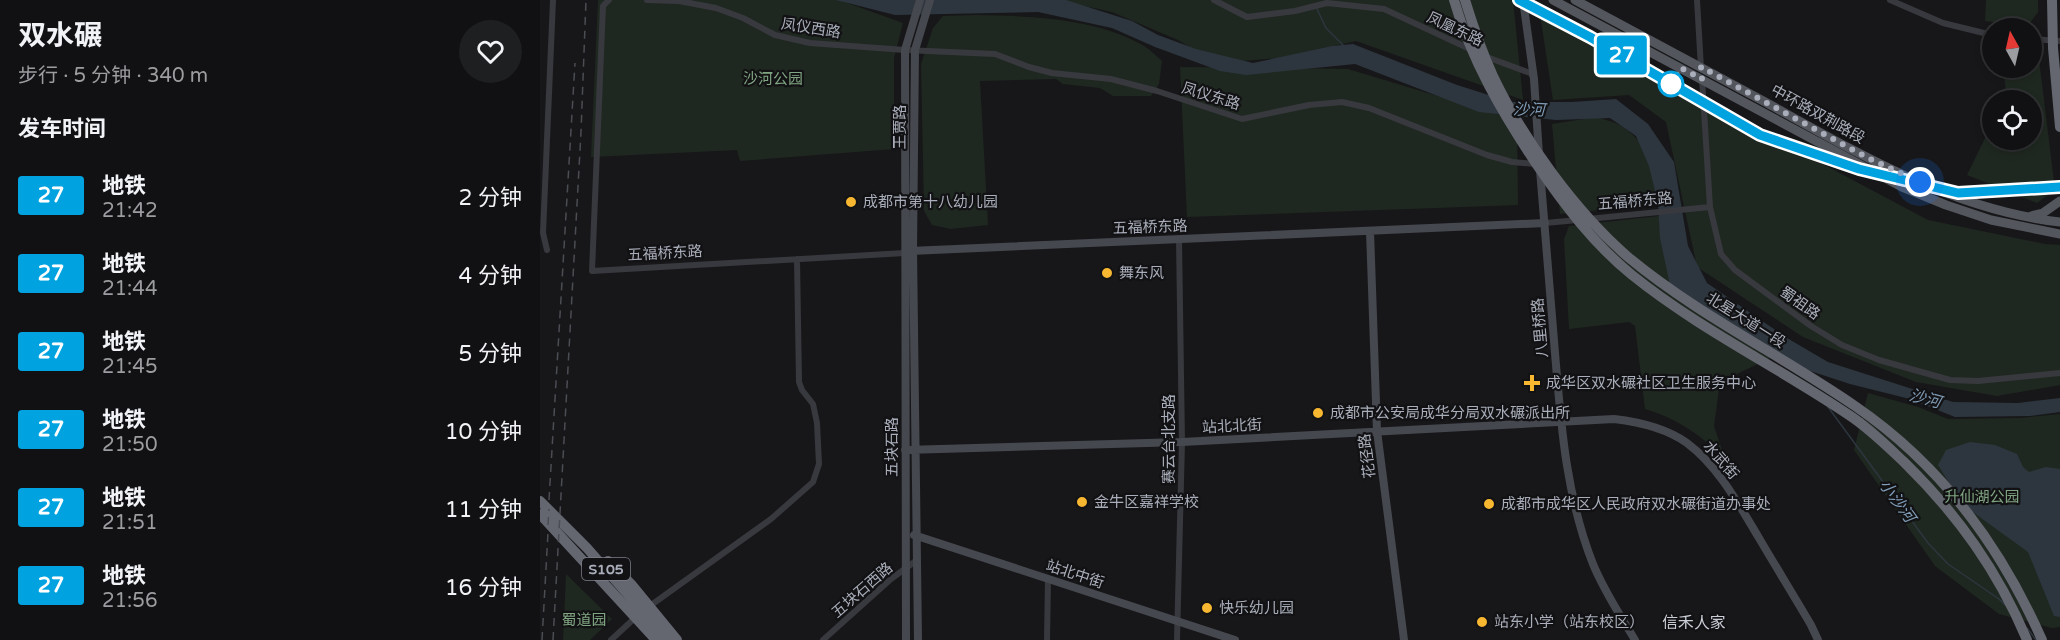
<!DOCTYPE html>
<html lang="zh">
<meta charset="utf-8">
<style>
:root{--surface:#111113;--page:#1e1f21;--text:#f1f3f6;--muted:#9c9da0;--line:#303133}
body{margin:0;font-family:"Varela Round","Noto Sans SC",sans-serif;background:var(--page);color:var(--text);height:100vh;display:flex;flex-direction:column;font-size:22px;white-space:nowrap}
*{box-sizing:border-box;margin:0}
p{font-size:20px;color:var(--muted)}
.icon{flex:none;width:33px;height:33px;fill:none;stroke:currentColor;stroke-width:2;stroke-linecap:round;stroke-linejoin:round}
.map{position:relative;flex:1;overflow:hidden}
.side{display:flex;flex-direction:column;background:var(--surface);width:540px}
.side>*{flex:none}
.badge{padding:0 12px;border-radius:4px;font-size:21px;line-height:39px}
.needle{width:39px;rotate:352deg}
.fabs{position:absolute;left:1442px;top:18px;display:grid;gap:12px}
.fabs a{display:grid;place-items:center;width:60px;height:60px;border-radius:50%;background:var(--surface);box-shadow:0 3px 9px #0003,0 0 0 2px var(--line);font-size:30px}
.you{position:absolute;width:30px;height:30px;margin:-15px;border:4px solid #fff;border-radius:50%;background:#1a73e8;box-shadow:0 0 0 9px #1a73e833}
.map>.badge{position:absolute;translate:-50% -50%;box-shadow:0 0 0 3px #fff}
h2{padding:0 18px;font-size:22px;line-height:54px}
.round{display:grid;place-items:center;flex:none;width:63px;height:63px;border-radius:32px;background:var(--page)}
.head{display:flex;align-items:center;justify-content:space-between;height:102px;padding:0 18px}
h1{font-size:28px;font-weight:700;line-height:45px}
ul{padding:0;list-style:none}
li{display:flex;align-items:center;gap:18px;height:78px;padding:0 18px}
li div{flex:1}
li b{display:block;font-size:22px}
li em{font-style:normal}
li .badge{min-width:66px;font-weight:700;text-align:center}
main{display:flex;flex:1;min-height:0}
.map>svg:first-child{display:block}
</style>
<main>
<section class="side">
<div class="head"><div><h1>双水碾</h1><p>步行 · 5 分钟 · 340 m</p></div><a class="round"><svg class="icon" aria-label="heart" viewBox="0 0 24 24"><path d="M12 20l-8-8c-3-5 5-10 8-4 3-6 11-1 8 4z"/></svg></a></div>
<h2>发车时间</h2>
<ul>
<li><span class="badge" style="background:#00a3e0;color:#fff">27</span><div><b>地铁</b><p>21:42</p></div><em>2 分钟</em></li>
<li><span class="badge" style="background:#00a3e0;color:#fff">27</span><div><b>地铁</b><p>21:44</p></div><em>4 分钟</em></li>
<li><span class="badge" style="background:#00a3e0;color:#fff">27</span><div><b>地铁</b><p>21:45</p></div><em>5 分钟</em></li>
<li><span class="badge" style="background:#00a3e0;color:#fff">27</span><div><b>地铁</b><p>21:50</p></div><em>10 分钟</em></li>
<li><span class="badge" style="background:#00a3e0;color:#fff">27</span><div><b>地铁</b><p>21:51</p></div><em>11 分钟</em></li>
<li><span class="badge" style="background:#00a3e0;color:#fff">27</span><div><b>地铁</b><p>21:56</p></div><em>16 分钟</em></li>
</ul>
</section>
<div class="map">
<svg width="1520" height="640" viewBox="0 0 1520 640">
<rect width="100%" height="100%" fill="#171719"/>
<path fill="#1f2820" d="M58,0H299L363,23L354,58V149L200,161L197,150L51,157Z
M517,0H973L983,100L816,41L738,58L702,61L653,49L638,40L572,12Z
M1446,0H1498V12L1487,27L1445,21Z
M1000,14L1388,220L1505,244L1520,245V385L1457,396L1376,382L1263,337L1157,267L1126,122L1089,95L1013,100Z
M436,15C489,16 557,18 604,46C611,50 616,56 622,61L619,84L611,96H573L560,88L523,84L516,79L440,81L448,225L411,229L392,225L384,211L381,64L393,28L403,16Z
M1491,48L1498,51L1515,190L1497,203L1427,175L1450,128L1452,127V140H1491V100H1467L1463,68H1491Z
M640,67L808,69L977,120L978,205L647,217Z
M1057,117C1065,120 1076,122 1083,127C1113,148 1115,172 1121,204L1020,214L1012,124Z
M1119,216L1136,270L1243,352L1180,382L1174,426L1184,456C1157,434 1139,419 1105,409L1095,326L1089,322L1029,329L1024,239L1029,226Z
M1328,393L1378,407L1408,419L1480,418L1520,414V627L1512,628L1459,614L1395,566L1314,450Z
M26,574L72,619L50,640H23Z"/>
<path fill="#2d363e" d="M296,0H526L592,21L618,35L656,49L713,63L792,46L813,44L917,85L971,102H1032L1076,99L1108,124L1134,162L1148,246L1167,283L1247,338L1288,362L1413,402L1478,403L1520,398V412L1490,416L1415,417L1370,399L1310,384L1233,359L1132,294L1120,238L1118,203L1109,166L1096,136L1070,118L1016,120L939,112L815,64L706,75L680,71L615,47L572,28L498,12L355,15Z
M1430,442L1455,445L1477,454L1483,467L1489,472L1506,467L1520,469V617L1514,616L1488,552L1430,510L1414,491L1398,465L1406,450Z"/>
<g fill="none" stroke-linecap="round" stroke-linejoin="round">
<path stroke="#2d363e" stroke-width="1.5" d="M777,9L786,28L804,46
M1288,407L1388,543L1408,564L1459,599L1465,605
M1487,628L1496,640"/>
<path stroke="#38393e" stroke-width="6" d="M69,0L63,6L52,271L365,253
M107,0L139,1L176,8L203,18L235,35L270,43L365,50L455,54L489,67L512,73L571,79L617,91L702,119L769,105L802,102L829,108L947,155L972,162L996,164
M674,0L707,17L755,11L787,3L844,9L932,50
M1157,0L1161,68
M1350,0L1403,23L1452,35
M1491,39L1520,41
M944,56L990,73L994,78
M1162,78L1170,207L1181,254L1195,270L1271,326L1302,345L1339,360L1410,380L1438,381L1520,373
M1048,219L1170,207
M1005,223L1038,220
M7,250L3,233L13,0
M107,608L231,519L273,482L279,464L277,423L273,404L262,390L259,382L257,259
M71,640L97,616
M283,640L351,579L377,560
M507,640L508,579
M637,640L642,442L639,239"/>
<path stroke="#46484f" stroke-width="8" d="M983,0L994,79L999,155
M1000,170C1005,231 1010,292 1015,353C1021,425 1026,496 1053,564C1064,591 1080,615 1095,640
M830,231L837,431L864,640
M370,251L1005,223
M365,450L642,442L1074,419C1100,422 1126,428 1147,443C1179,467 1199,505 1219,538C1236,567 1254,596 1271,625L1278,640
M374,535L695,640
M366,640L365,50L380,0
M378,640L373,250L375,50L390,0"/>
<path stroke="#54565e" stroke-width="9" d="M1013,0L1362,187L1406,205L1451,220L1520,234
M1035,0C1099,34 1163,68 1227,103C1319,154 1413,210 1520,222
M1491,216L1503,213L1520,201"/>
<path stroke="#646770" stroke-width="10" d="M914,0C931,60 963,114 997,165C1025,206 1054,244 1092,275C1159,329 1238,367 1309,415C1329,428 1347,446 1364,462C1418,515 1458,571 1487,640
M925,0C933,26 942,52 953,76C983,139 1036,212 1088,257C1158,315 1241,355 1315,406C1400,464 1461,547 1502,640
M1512,0L1513,48L1520,127
M0,501L47,548L128,640
M0,514L116,640
M68,561L91,584L137,640"/>
<path stroke="#4b4d54" stroke-width="1.5" stroke-dasharray="8 6" stroke-linecap="butt" d="M9,500L35,63
M8,525L9,509
M2,640L8,533
M13,640L41,132L46,0"/>
</g>
<g fill="none" stroke-linecap="round" stroke-linejoin="round">
<defs>
<path id="line" d="M979,0L1050,37L1220,135L1319,169L1418,193L1520,187"/>
</defs>
<use href="#line" stroke="#fff" stroke-width="14"/>
<use href="#line" stroke="#00a3e0" stroke-width="9"/>
<path stroke="#a9aeba" stroke-width="6" stroke-dasharray="0 10.8" d="M1131,84L1141,68L1162,79L1161,67L1328,158L1380,182"/>
</g>
<circle fill="#fff" stroke="#00a3e0" stroke-width="3" cx="1131" cy="84" r="12"/>
<g fill="#f7b731" stroke="#121214" stroke-width="2">
<circle cx="311" cy="202" r="6"/>
<circle cx="567" cy="273" r="6"/>
<path d="M989 374h6v6h6v6h-6v6h-6v-6h-6v-6h6z"/>
<circle cx="778" cy="413" r="6"/>
<circle cx="542" cy="502" r="6"/>
<circle cx="949" cy="504" r="6"/>
<circle cx="667" cy="608" r="6"/>
<circle cx="942" cy="622" r="6"/>
</g>
<g text-anchor="middle" dominant-baseline="central" stroke-width="4.5" stroke-linejoin="round" paint-order="stroke">
<rect fill="#121214" stroke="#7c7f88" stroke-width="1.5" x="42" y="558" width="48" height="22" rx="4.5"/>
<g font-size="14" font-weight="bold" fill="#a9aeba">
<text x="66" y="569">S105</text>
</g>
<g font-size="15" fill="#a9aeba" stroke="#121214">
<text transform="translate(271 28) rotate(9)">凤仪西路</text>
<text transform="translate(915 29) rotate(25)">凤凰东路</text>
<text transform="translate(671 96) rotate(17)">凤仪东路</text>
<text transform="translate(1278 114) rotate(29)">中环路双荆路段</text>
<text transform="translate(360 127) rotate(-90)">王贾路</text>
<text transform="translate(1095 201) rotate(-5)">五福桥东路</text>
<text transform="translate(610 227) rotate(-2)">五福桥东路</text>
<text transform="translate(125 253) rotate(-3)">五福桥东路</text>
<text transform="translate(1260 303) rotate(35)">蜀祖路</text>
<text transform="translate(1206 320) rotate(32)">北星大道一段</text>
<text transform="translate(1000 328) rotate(-95)">八里桥路</text>
<text transform="translate(692 426) rotate(-3)">站北北街</text>
<text transform="translate(629 439) rotate(-90)">赛云台北支路</text>
<text transform="translate(352 447) rotate(-90)">五块石路</text>
<text transform="translate(827 456) rotate(-97)">花径路</text>
<text transform="translate(1181 460) rotate(49)">水武街</text>
<text transform="translate(535 574) rotate(18)">站北中街</text>
<text transform="translate(322 590) rotate(-41)">五块石西路</text>
</g>
<g font-size="15" fill="#80a582" stroke="#121214">
<text x="233" y="79">沙河公园</text>
<text x="1442" y="497">升仙湖公园</text>
<text x="44" y="620">蜀道园</text>
</g>
<g font-size="15" fill="#a9aeba" stroke="#121214" text-anchor="start">
<text x="323" y="202">成都市第十八幼儿园</text>
<text x="579" y="273">舞东风</text>
<text x="1006" y="383">成华区双水碾社区卫生服务中心</text>
<text x="790" y="413">成都市公安局成华分局双水碾派出所</text>
<text x="554" y="502">金牛区嘉祥学校</text>
<text x="961" y="504">成都市成华区人民政府双水碾街道办事处</text>
<text x="679" y="608">快乐幼儿园</text>
<text x="954" y="622">站东小学（站东校区）</text>
</g>
<g font-size="16" font-style="italic" fill="#7f9bb5" stroke="#121214">
<text transform="translate(989 110) rotate(2)">沙河</text>
<text transform="translate(1385 399) rotate(15)">沙河</text>
<text transform="translate(1357 501) rotate(54)">小沙河</text>
</g>
<g font-size="16" fill="#cacdd5" stroke="#121214">
<text x="1154" y="623">信禾人家</text>
</g>
</g>
</svg>
<div class="fabs">
<a><svg class="needle" viewBox="-14 -14 28 28"><path d="M0-13l5 13h-10z" fill="#e53935"/><path d="M0 13l5-13h-10z" fill="#9c9da0"/></svg></a>
<a><svg class="icon" aria-label="locate" viewBox="0 0 24 24"><circle cx="12" cy="12" r="6"/><path d="M12 2v4M12 18v4M2 12h4M18 12h4"/></svg></a>
</div>
<div class="you" style="left:1380px;top:182px"></div>
<b class="badge" style="left:1082px;top:55px;background:#00a3e0;color:#fff">27</b>
</div>
</main>
